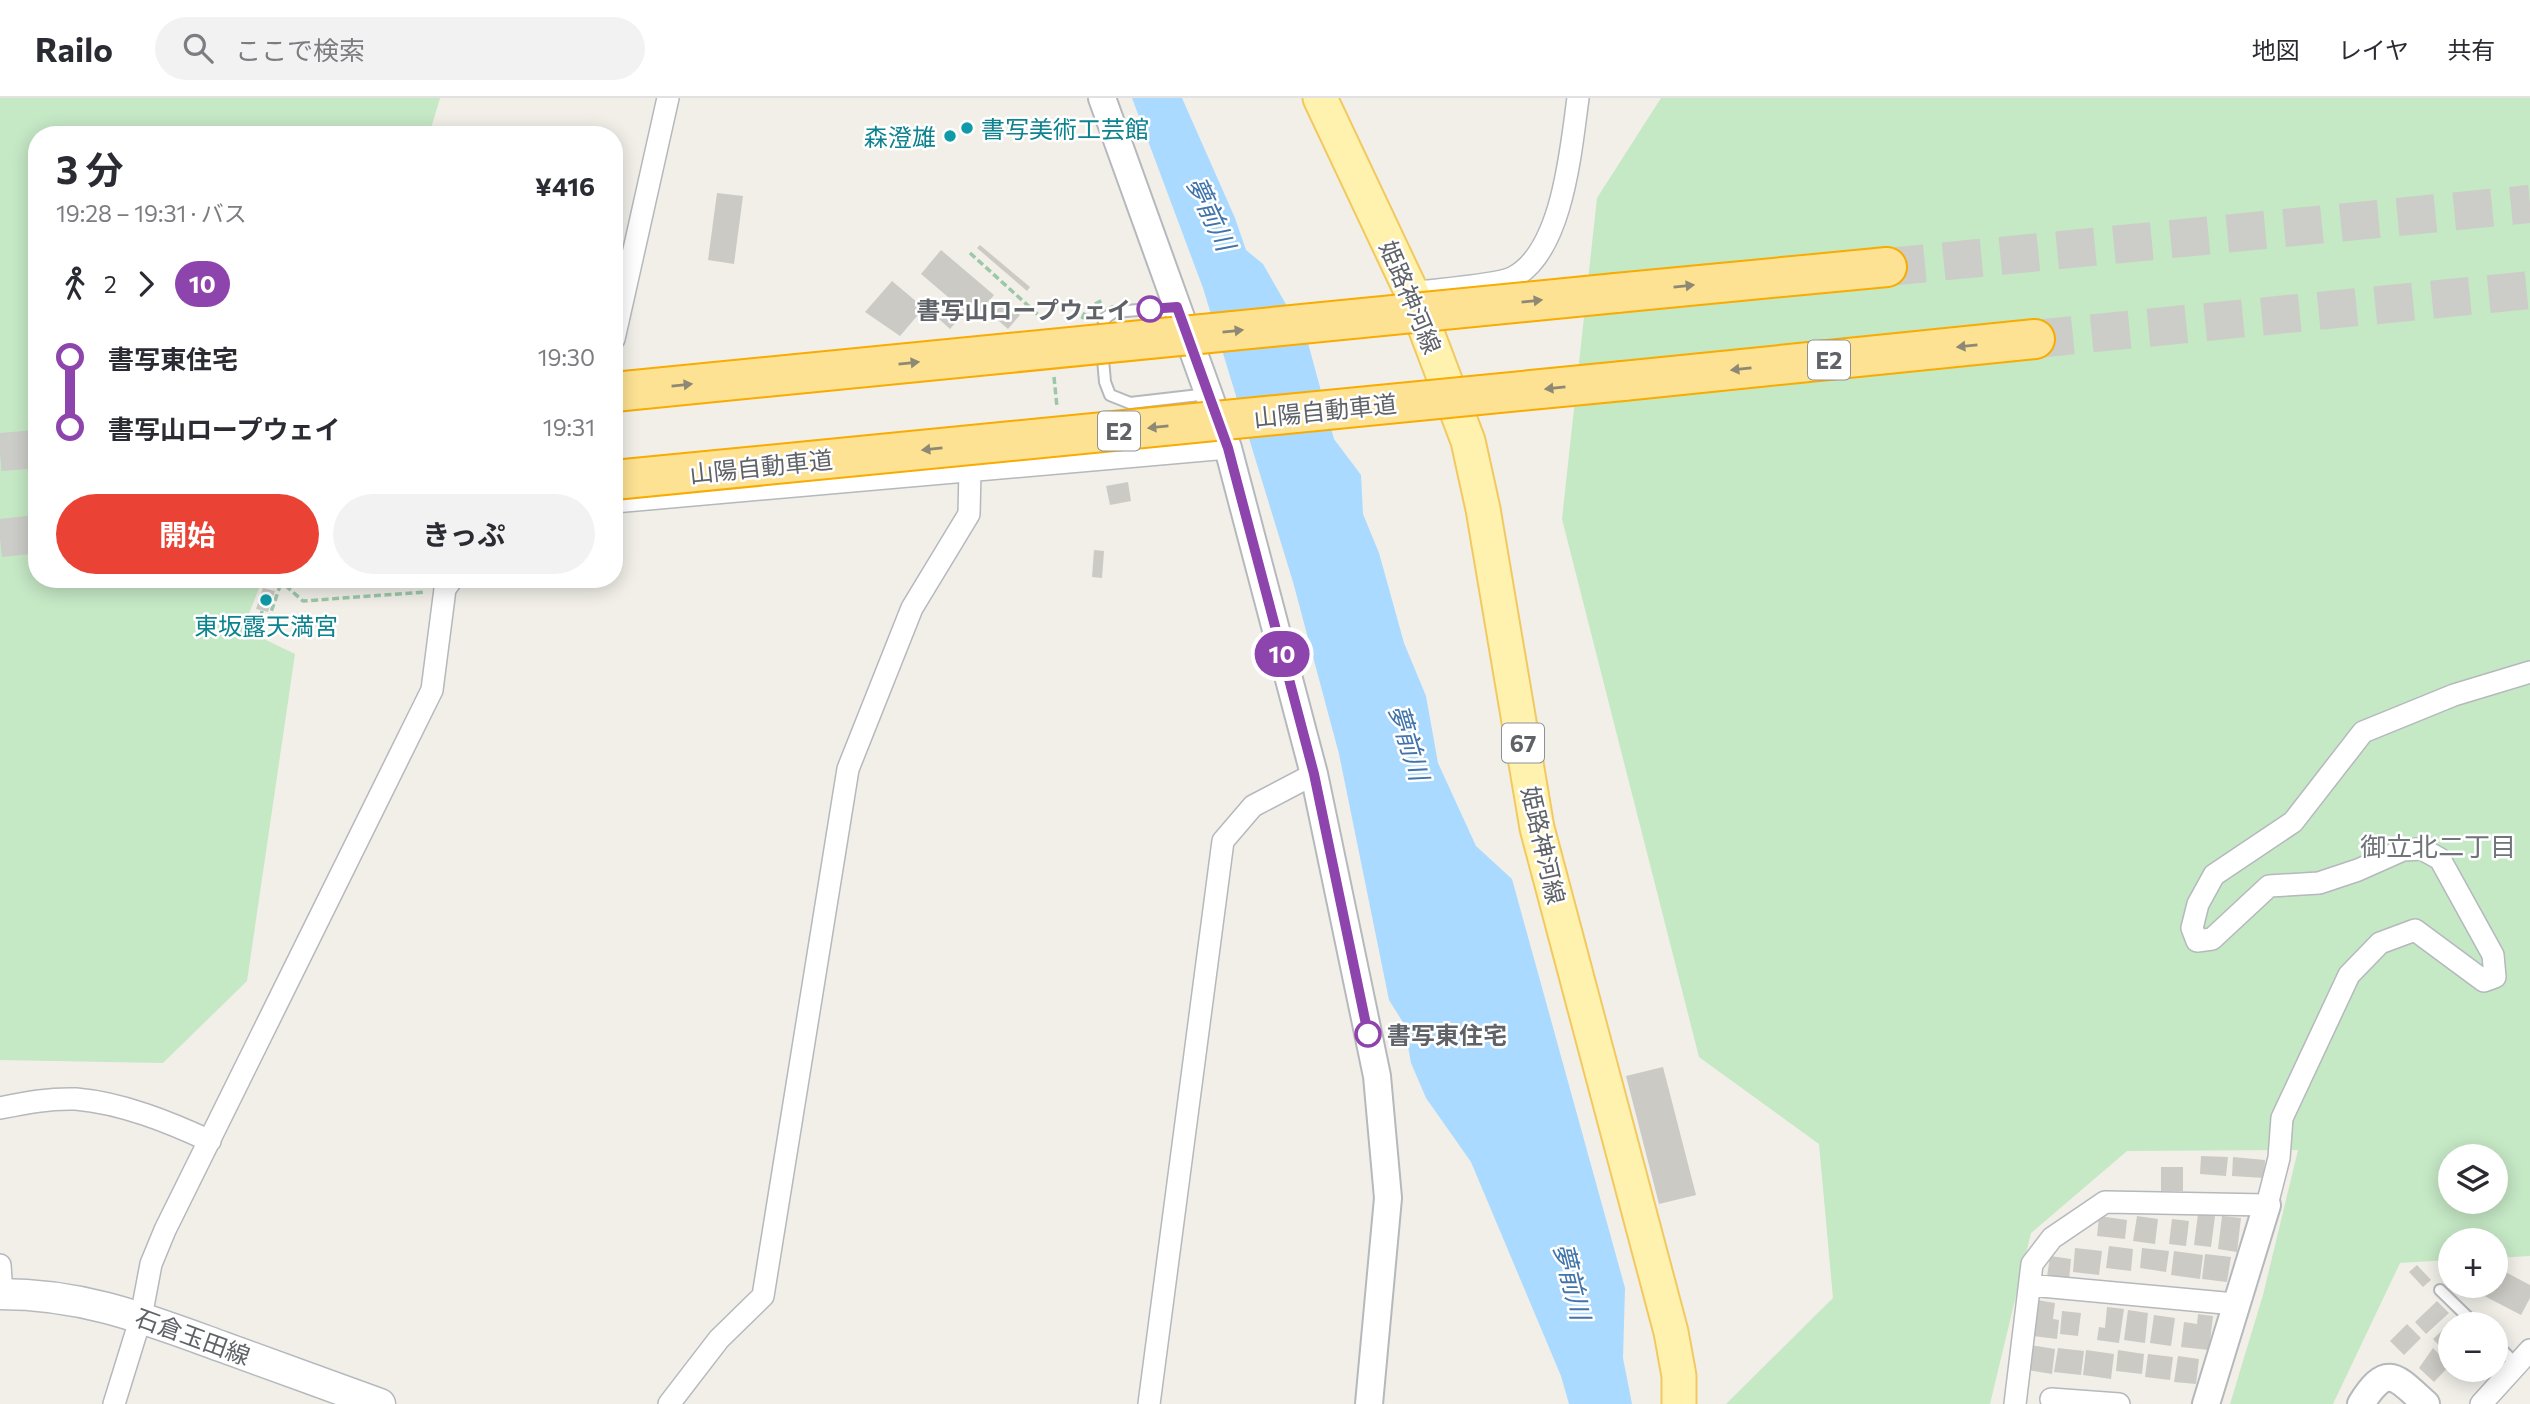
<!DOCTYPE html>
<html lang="ja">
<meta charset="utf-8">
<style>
:root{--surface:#fff;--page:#f2f2f3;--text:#2b2b33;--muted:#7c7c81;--line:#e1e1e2;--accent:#ea4335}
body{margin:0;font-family:Commissioner,"Noto Sans JP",sans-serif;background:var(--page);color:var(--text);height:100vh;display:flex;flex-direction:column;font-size:26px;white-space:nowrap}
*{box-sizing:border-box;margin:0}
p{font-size:23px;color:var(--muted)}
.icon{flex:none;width:38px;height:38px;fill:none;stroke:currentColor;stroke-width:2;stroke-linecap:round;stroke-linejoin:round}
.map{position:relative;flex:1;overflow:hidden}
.details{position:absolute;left:28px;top:28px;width:595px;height:462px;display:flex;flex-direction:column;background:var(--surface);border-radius:28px;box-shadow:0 4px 18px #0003}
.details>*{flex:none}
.badge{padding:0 14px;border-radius:23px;font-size:24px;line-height:46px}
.tools{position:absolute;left:2438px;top:1046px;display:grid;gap:14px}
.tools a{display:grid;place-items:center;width:70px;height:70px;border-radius:50%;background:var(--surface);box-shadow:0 4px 18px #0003;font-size:35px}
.map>.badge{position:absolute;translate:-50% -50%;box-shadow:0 0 0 4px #fff}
.legs{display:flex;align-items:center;gap:10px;height:77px;padding:0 28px;font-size:23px}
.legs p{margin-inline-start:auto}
.summary{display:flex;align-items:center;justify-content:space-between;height:119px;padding:0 28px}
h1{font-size:38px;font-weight:700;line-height:52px}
.button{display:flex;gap:14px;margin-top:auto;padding:14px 28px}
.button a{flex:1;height:80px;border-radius:42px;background:var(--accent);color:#fff;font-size:28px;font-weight:700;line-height:80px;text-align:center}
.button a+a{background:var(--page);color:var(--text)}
ul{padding:0 28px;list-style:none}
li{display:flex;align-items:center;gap:24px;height:70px;font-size:26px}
li i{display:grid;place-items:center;width:10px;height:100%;margin:0 9px;background:currentColor}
li i::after{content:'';width:18px;height:18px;margin:-9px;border:5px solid;border-radius:50%;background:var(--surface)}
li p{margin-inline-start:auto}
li:first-child i{background:linear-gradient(#0000 50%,currentColor 0)}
li:last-child i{background:linear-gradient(currentColor 50%,#0000 0)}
header{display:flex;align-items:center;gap:42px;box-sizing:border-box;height:98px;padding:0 35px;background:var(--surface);border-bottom:2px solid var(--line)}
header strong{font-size:33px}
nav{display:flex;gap:38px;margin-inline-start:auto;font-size:24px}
.search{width:490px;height:63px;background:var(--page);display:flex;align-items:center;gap:18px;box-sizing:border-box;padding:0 24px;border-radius:38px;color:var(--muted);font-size:26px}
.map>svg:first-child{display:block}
</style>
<header>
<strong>Railo</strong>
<div class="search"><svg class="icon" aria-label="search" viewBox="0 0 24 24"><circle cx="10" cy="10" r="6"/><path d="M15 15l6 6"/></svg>ここで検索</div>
<nav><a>地図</a><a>レイヤ</a><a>共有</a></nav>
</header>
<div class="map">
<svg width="2530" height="1306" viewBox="0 0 2530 1306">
<rect width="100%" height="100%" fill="#f1efe8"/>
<path fill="#c5e8c5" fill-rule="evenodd" d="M0,0H440L429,37H37V481H376L261,485L243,531L295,556L247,883L163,965L0,962Z
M1661,0H2530V1158L2496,1160V1143H2450V1162L2400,1165L2333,1306H2230L2263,1197L2298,1052L2127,1053L2031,1135L1990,1306H1726L1833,1200L1819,1046L1699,959L1562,421L1597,100ZM2450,1059H2496V1104H2450Z"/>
<path fill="#aadaff" d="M1132,0H1182L1235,120L1246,152L1263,166L1308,245L1334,341L1361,377L1363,416L1379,455L1404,545L1426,598L1438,665L1476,748L1512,781L1625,1190L1623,1260L1632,1306H1569L1561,1278L1471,1064L1426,1000L1411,965L1404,926L1389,902L1339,656L1293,484L1203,190Z"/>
<path fill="#cccac5" d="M717,95L743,98L734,166L708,162Z
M980,147L1030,189L1027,193L977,150Z
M941,152L994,197L974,221L921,176Z
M892,183L924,210L900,238L865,214Z
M1008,207L1020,217L1008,231L992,217L1000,208L1005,211Z
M951,208L962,217L950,231L939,221Z
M1128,384L1131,403L1110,407L1106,388Z
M1094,452L1104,453L1102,480L1092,479Z
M263,490L275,493L268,514L256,511Z
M1663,969L1696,1097L1659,1106L1626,978Z
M2201,1058L2228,1059L2226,1078L2200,1076Z
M2233,1059L2265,1062L2264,1080L2232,1078Z
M2161,1069H2183V1093H2161Z
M2198,1116L2215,1118L2211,1149L2194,1147Z
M2099,1118L2127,1122L2125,1141L2097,1138Z
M2137,1118L2158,1121L2155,1146L2133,1143Z
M2222,1118L2241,1120L2237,1154L2218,1151Z
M2172,1121L2189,1123L2186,1148L2169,1146Z
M2109,1148L2133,1151L2131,1173L2106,1170Z
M2075,1150L2102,1153L2099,1177L2073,1174Z
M2142,1150L2169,1153L2166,1174L2140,1170Z
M2174,1153L2203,1157L2200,1181L2171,1177Z
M2205,1156L2231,1159L2227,1184L2202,1181Z
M2050,1158L2071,1161L2069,1182L2047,1179Z
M2417,1167L2431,1182L2423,1189L2409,1174Z
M2496,1169L2530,1187V1200L2521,1217L2471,1191L2496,1188Z
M2037,1202L2055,1205L2053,1221L2059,1222L2057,1241L2033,1238Z
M2437,1203L2449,1215L2426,1236L2415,1224Z
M2107,1209L2124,1211L2119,1245L2097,1242L2099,1229L2105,1230Z
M2128,1212L2148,1215L2145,1245L2124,1242Z
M2062,1213L2081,1215L2078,1238L2060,1236Z
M2198,1216L2213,1218L2209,1252L2181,1249L2184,1224L2197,1226Z
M2154,1217L2175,1220L2171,1248L2150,1245Z
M2407,1226L2421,1240L2404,1257L2390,1243Z
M2448,1227L2450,1229V1259L2433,1241Z
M2031,1247L2055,1251L2052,1276L2028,1272Z
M2058,1250L2084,1253L2081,1277L2054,1274Z
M2433,1250L2450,1267L2434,1284L2419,1270Z
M2086,1252L2114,1256L2111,1281L2083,1277Z
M2118,1252L2144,1256L2142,1276L2116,1273Z
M2148,1256L2173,1259L2170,1282L2145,1279Z
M2178,1258L2199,1261L2196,1286L2174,1284Z"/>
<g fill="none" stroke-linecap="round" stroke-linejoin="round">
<path stroke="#ccccc8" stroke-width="38" stroke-dasharray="38 19" stroke-linecap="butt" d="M1887,169L2530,106
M2035,241L2530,192
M0,354L37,351
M0,440L37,436"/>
<defs>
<path id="service" d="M1175,209L1114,214L1105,220L1101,238L1105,284L1110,297L1130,305L1208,296
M2440,1192L2476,1227
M2496,1246L2517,1267"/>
<path id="minor" d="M1412,195C1432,192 1498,187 1512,180C1563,155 1571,50 1578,0
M614,241L668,0
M614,404L1228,350
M0,1010C25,1005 50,1000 76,1001C122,1005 169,1024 210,1043
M0,1167L2,1196
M2030,1187L2235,1206
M2051,1301L2119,1306
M114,1306L141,1219L151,1166L165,1132L432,592L445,491L452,481
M669,1306L719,1241L763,1198L848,671L912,510L969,416L970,373
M1149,1306L1223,743L1253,708L1314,676
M2015,1306L2032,1166L2052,1140L2105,1104L2267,1107L2279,1060L2282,1020L2349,877L2380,845L2415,832L2484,883L2495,879L2493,857L2440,761L2422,751L2403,752L2358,772L2319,785L2269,788L2212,841L2197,843L2192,830L2198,806L2214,777L2293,724L2363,634L2454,597L2530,574
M2481,1306L2530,1252"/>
<path id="tertiary" d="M1102,0L1228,350L1314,676L1377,978L1388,1100L1369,1306
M2206,1306L2267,1107
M2361,1306C2387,1264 2396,1279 2426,1306"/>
<path id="secondary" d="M0,1196C84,1196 146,1221 223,1249C275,1268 328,1287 380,1306"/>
<path id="primary" d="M1320,0L1412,195L1468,343L1483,411L1537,730L1671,1234L1679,1278V1306"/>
<path id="motorway" d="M1616,195L1887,169
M1623,283L2035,241"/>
</defs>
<use href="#service" stroke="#b5b8bc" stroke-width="14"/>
<use href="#minor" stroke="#b5b8bc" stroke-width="24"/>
<use href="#tertiary" stroke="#b5b8bc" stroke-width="30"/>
<use href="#secondary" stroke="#b6babf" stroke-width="33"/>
<use href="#primary" stroke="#f2c960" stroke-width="37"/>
<use href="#motorway" stroke="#f9ab00" stroke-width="42"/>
<path stroke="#9cc7a9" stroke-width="3.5" stroke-dasharray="7 3.5" stroke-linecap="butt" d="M970,155L1045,223
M1082,221L1087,210L1103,202
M1054,279L1057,309
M262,513L261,518L269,520L280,488H286L303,503L426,494"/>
<use href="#service" stroke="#fff" stroke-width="10"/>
<use href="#minor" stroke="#fff" stroke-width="21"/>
<use href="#tertiary" stroke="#fff" stroke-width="26"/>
<use href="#secondary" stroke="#fff" stroke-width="30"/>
<use href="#primary" stroke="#fff2af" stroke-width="33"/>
<use href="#motorway" stroke="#fde293" stroke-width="38"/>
<defs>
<path id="motorway-bridge" d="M614,294L1616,195
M614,382L1623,283"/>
</defs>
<use href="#motorway-bridge" stroke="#f9ab00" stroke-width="42" stroke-linecap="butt"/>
<use href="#motorway-bridge" stroke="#fde293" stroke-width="38"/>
</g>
<defs><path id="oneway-solid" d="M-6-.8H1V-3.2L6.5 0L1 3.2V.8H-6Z" transform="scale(1.75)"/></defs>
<g fill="#8e8975">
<use href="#oneway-solid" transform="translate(1684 188) rotate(-6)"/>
<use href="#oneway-solid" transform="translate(1532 203) rotate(-6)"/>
<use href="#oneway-solid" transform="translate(1233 233) rotate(-6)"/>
<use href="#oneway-solid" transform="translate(1967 248) rotate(174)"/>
<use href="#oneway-solid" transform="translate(909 265) rotate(-6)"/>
<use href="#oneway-solid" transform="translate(1741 271) rotate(174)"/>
<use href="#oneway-solid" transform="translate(682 287) rotate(-6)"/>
<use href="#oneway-solid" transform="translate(1555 290) rotate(174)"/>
<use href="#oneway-solid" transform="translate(1158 329) rotate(174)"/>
<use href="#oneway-solid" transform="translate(932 351) rotate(174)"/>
</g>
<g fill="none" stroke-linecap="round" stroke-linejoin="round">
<defs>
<path id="line-1" d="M1150,211L1177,209L1228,350L1314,676L1368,936"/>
</defs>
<use href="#line-1" stroke="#fff" stroke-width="16"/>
<use href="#line-1" stroke="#8e44ad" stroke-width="10"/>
</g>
<g fill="#0f9aa8" stroke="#fff" stroke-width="2.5">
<circle cx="967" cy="30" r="7"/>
<circle cx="950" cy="38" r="7"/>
<circle cx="266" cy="502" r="7"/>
</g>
<g fill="#fff" stroke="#8e44ad" stroke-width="3.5">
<circle cx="1150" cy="211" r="12"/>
<circle cx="1368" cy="936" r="12"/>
</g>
<g text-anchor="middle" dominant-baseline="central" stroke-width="5" stroke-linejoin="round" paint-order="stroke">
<g fill="#fff" stroke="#8f9295" stroke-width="2">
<rect x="1808" y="242.5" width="42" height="39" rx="5"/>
<rect x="1098" y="313.5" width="42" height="39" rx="5"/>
<rect x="1502" y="625.5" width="42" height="39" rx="5"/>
</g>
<g font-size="23" font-weight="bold" fill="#5f6368">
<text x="1829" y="262">E2</text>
<text x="1119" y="333">E2</text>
<text x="1523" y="645">67</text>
</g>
<g font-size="24" fill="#0d838f" stroke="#fff" text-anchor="start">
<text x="981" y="30">書写美術工芸館</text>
<text x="936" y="38" text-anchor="end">森澄雄</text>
<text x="266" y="527" text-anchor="middle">東坂露天満宮</text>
</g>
<g font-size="24" fill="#5f6368" stroke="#fff">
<text transform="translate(1411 199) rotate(67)">姫路神河線</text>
<text transform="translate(1325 312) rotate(-6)">山陽自動車道</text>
<text transform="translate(761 368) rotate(-6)">山陽自動車道</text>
<text transform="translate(1544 747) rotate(77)">姫路神河線</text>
<text transform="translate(193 1238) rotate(20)">石倉玉田線</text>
</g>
<g font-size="24" font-weight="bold" fill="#5f6368" stroke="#fff" text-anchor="end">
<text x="1131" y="211">書写山ロープウェイ</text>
<text x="1387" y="936" text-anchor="start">書写東住宅</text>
</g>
<g font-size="26" font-style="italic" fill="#4174aa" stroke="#fff">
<text transform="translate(1212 115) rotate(65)">夢前川</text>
<text transform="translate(1410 644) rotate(73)">夢前川</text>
<text transform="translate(1573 1183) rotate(76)">夢前川</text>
</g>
<g font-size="26" fill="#70757a" stroke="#fff">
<text x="2438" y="747">御立北二丁目</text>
</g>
</g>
</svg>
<div class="tools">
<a><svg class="icon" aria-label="layers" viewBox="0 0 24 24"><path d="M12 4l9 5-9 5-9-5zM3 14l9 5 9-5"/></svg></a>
<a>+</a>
<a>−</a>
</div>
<b class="badge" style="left:1282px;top:556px;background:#8e44ad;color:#fff">10</b>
<section class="details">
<div class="summary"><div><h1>3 分</h1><p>19:28 – 19:31 · バス</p></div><b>¥416</b></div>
<div class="legs"><svg class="icon" aria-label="walk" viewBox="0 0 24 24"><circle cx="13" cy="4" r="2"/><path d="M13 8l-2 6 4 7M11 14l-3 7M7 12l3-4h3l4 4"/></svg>2<svg class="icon" aria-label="forward" viewBox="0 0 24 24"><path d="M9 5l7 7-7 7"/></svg><b class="badge" style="background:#8e44ad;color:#fff">10</b></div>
<ul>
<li><i style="color:#8e44ad"></i><b>書写東住宅</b><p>19:30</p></li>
<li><i style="color:#8e44ad"></i><b>書写山ロープウェイ</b><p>19:31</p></li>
</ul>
<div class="button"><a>開始</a><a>きっぷ</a></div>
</section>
</div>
